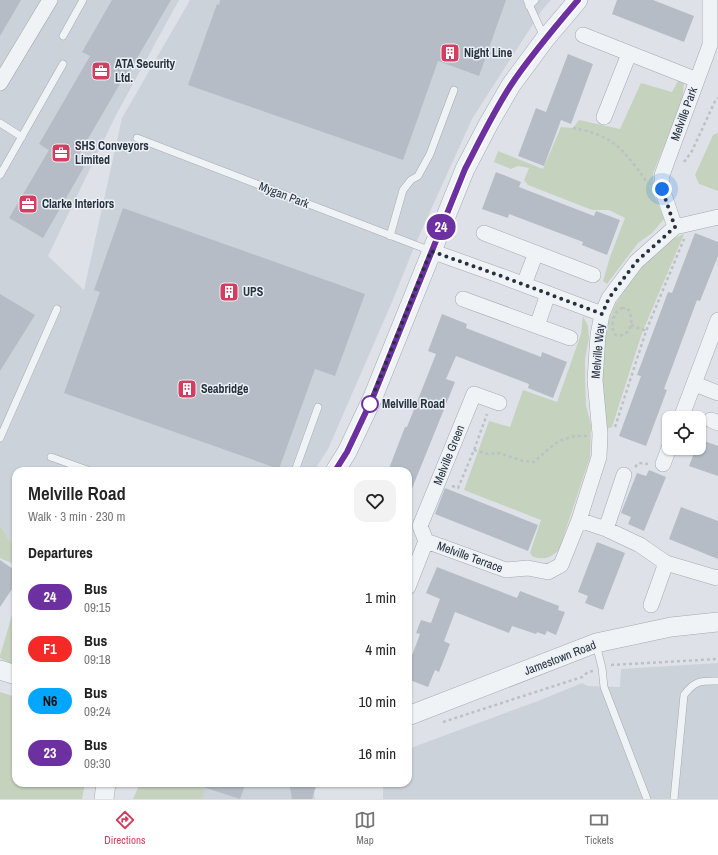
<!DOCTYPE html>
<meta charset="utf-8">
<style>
:root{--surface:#fff;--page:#f2f2f2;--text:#222;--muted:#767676;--line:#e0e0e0;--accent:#d23e5f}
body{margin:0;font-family:"Archivo Narrow",sans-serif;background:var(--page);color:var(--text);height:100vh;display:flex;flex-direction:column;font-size:15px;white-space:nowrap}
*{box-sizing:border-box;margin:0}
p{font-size:13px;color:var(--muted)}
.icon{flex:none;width:22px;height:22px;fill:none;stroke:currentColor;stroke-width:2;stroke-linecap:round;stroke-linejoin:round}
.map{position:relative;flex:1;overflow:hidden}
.panel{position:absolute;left:12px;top:467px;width:400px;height:320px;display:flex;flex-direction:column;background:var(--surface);border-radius:12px;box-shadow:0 1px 3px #0004}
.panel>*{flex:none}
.badge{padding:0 8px;border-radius:13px;font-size:14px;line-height:26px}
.fabs{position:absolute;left:662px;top:411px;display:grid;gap:8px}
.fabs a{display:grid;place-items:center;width:44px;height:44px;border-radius:8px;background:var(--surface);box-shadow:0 1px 3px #0004;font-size:20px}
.you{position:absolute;width:20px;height:20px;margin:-10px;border:3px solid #fff;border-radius:50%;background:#1a73e8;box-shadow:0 0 0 6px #1a73e833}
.map>.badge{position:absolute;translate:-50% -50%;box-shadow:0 0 0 2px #fff}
h2{padding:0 16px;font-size:15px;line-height:36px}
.round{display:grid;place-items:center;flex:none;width:42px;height:42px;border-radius:12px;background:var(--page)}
.head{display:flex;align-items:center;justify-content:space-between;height:68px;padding:0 16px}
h1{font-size:19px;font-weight:600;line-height:30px}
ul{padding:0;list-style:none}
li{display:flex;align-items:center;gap:12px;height:52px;padding:0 16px}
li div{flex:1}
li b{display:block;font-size:15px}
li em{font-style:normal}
li .badge{min-width:44px;font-weight:700;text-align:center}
.tab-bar{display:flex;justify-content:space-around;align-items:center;height:56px;border-top:1px solid var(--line);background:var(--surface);font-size:11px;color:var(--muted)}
.tab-bar a{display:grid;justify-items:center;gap:2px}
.tab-bar .on{color:var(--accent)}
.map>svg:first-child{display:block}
</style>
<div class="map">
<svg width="718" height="799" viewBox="0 0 718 799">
<rect width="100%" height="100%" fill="#dee2e8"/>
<path fill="#ccd2da" d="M0,0H179L116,115L48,256L84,290L122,118L190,0H551L542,10L472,119L415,245L392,302L328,449L314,471H16V543L9,540L0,525Z
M718,663V799H383V783H408V749L538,701L582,683L588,686L620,687L621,669Z
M147,783H312L315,799H142Z"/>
<path fill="#c5d2be" d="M679,79L684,81L683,94L681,104L653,173L654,194L664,219L652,233L638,243L607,284L603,281L610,257L625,218L609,210H592L528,185L524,180L529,168L518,166L511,169L494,162L498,151L543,169L561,127L573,128L579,120L620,129L641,83L672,92Z
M718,133V191L699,184L695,175L713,135Z
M684,234L642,333L612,427L603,430L600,384L602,349L608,322L615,305L638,268L669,240Z
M583,316L588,326L589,338L585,359V378L586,406L591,425L590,457L559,550C550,558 546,560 533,557L530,553L541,520L464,490L489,421L510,427L523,390L557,402L581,334Z
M0,525L9,540L16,543V565L0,558Z
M16,601V666L0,658V656Z
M0,692L16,697V783H85L82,799H0Z
M140,783H207L202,799H133Z"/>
<path fill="#b5bcc5" d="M0,0H21L0,36Z
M112,0H171L126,77H124L75,161L84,167L43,238L9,218L49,150L39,144L90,56L82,52Z
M220,0H506L479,76L438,61L403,160L188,85L217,4L219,5Z
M617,0H653L694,16L684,42L612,14Z
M568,54L593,64L571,124L561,120L544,166L518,156L536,108L546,112Z
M496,172L521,182L519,187L594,216L596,211L620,220L607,255L582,245L583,242L509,214L508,218L482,209Z
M123,208L365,294L335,376L315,369L279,469L64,393L100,292L94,290Z
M695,233L718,242V256L700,301L697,300L664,389L667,390L646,446L619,436L641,376L637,375L668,292L672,293Z
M0,294L35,315L0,371Z
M442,314L467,324L466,328L541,357L542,352L567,362L553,398L528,388L529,384L456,356L446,379L455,382L409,496L408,471H388L405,427H407L436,354L428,351Z
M699,439L718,446V476L689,466L696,448H699Z
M649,470L666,477L644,531L628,524L631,517L621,513L637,473L646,476Z
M445,488L538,525L528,551L435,514Z
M681,507L718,521V559L669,539Z
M597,542L625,553L603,610L585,603L588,596L578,592Z
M0,560L16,571V583L0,607Z
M437,567L517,598L520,591L559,606L558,610L565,612L556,635L547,631L545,635L537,632L536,634L512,626L509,633L455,612L444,641L450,644L439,672L435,670L428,687L410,680L412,674L408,672V657L411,658L420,634L416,633L421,620L431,623L440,599L426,593Z
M198,783H246L240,799L197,785Z
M289,783H317L312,799H292Z"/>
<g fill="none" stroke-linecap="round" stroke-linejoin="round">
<defs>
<path id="service" d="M527,0L544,37
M529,6L535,0
M63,36L83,0
M0,123L22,137
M137,138L431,251
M0,175L63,64
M390,236L403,190L411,180L418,176L430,154L454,90
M0,438L57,309
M51,457L90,471
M295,471L318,407
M596,644L602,668L604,687L647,799
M674,799L684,695C695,680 701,681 718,681"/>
<path id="minor" d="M583,35L697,80
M0,83L50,0
M604,117L629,54
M675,227L662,189V175L710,45V0
M484,233L593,275
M431,251L501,276L602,314
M524,284L536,253
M463,299L570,338
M537,326L548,294
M695,384L718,393
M681,418L718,320
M711,420L718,423
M663,464L669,448
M579,520L606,529L640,545L666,563L717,578L718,577
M606,529L624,475
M426,541L506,570L528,568L548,572L561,565L579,520L599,457L600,434L595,380L598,335L602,314L609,298L636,262L675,227L718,217
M426,541L420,526L474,394L499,403
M408,587L426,541
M651,605L666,563"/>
<path id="tertiary" d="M335,471L347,452L373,397L465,169L489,123L511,85L545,39L578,0
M0,670L16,675
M408,716L596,643L671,627L718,622
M104,799L106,783"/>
</defs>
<use href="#service" stroke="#a3a9b2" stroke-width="8"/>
<use href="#minor" stroke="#a3a9b2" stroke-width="16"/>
<use href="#tertiary" stroke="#a3a9b2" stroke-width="20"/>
<path stroke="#bbc1c6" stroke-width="2.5" stroke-dasharray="3 3" stroke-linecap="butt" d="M573,128C587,130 606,136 617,146C625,152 642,174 647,183
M684,162L692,151L716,99L718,98
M622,308H627C633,316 634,331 622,335C612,339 611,324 614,317C615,313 618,311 622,308Z
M631,325L646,331
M615,427L646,331L684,239
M474,450L488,454L499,453L523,461L534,462C544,454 554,441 568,438C574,436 581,436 587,436
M635,467L639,463L648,464
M452,486L458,488L474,450L487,414
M611,665L718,659
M443,722L582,677L588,672L593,671"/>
<use href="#service" stroke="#f0f3f6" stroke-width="7"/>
<use href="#minor" stroke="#f0f3f6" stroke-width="15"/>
<use href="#tertiary" stroke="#f0f3f6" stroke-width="19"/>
</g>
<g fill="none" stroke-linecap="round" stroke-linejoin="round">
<defs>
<path id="line" d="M335,471L347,452L373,397L465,169C480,140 494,111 511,85C531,55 555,27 578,0"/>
</defs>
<use href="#line" stroke="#fff" stroke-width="9"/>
<use href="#line" stroke="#6c30a1" stroke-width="6"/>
<path stroke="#26313f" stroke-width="4" stroke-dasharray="0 7.2" d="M370,404L367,410L431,251L501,276L602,314L609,298L636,262L675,227L662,189"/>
</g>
<defs>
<symbol id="building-square" viewBox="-11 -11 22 22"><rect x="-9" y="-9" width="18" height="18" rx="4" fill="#d23e5f" stroke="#edf1f5"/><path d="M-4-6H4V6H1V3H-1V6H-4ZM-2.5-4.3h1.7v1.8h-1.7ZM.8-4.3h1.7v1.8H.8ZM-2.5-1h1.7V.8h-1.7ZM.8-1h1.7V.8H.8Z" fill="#fff"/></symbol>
<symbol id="office-square" viewBox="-11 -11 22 22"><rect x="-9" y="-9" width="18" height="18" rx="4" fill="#d23e5f" stroke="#edf1f5"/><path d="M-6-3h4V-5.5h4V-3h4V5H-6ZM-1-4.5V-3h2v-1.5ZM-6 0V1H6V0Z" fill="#fff"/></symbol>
</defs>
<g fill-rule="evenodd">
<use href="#building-square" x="439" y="42" width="22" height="22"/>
<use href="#office-square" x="90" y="60" width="22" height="22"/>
<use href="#office-square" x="50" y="142" width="22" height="22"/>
<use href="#office-square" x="17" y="193" width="22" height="22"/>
<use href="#building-square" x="218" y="281" width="22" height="22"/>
<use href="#building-square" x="176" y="378" width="22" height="22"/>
</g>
<circle fill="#fff" stroke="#6c30a1" stroke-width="2" cx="370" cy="404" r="8"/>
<g text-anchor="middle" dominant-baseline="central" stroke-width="3" stroke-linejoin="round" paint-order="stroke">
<g font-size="12" font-weight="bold" fill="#26313f" stroke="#edf1f5" text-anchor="start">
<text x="464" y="53">Night Line</text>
<text x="115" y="64">ATA Security<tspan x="115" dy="14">Ltd.</tspan></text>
<text x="75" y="146">SHS Conveyors<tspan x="75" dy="14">Limited</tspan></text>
<text x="42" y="204">Clarke Interiors</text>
<text x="243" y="292">UPS</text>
<text x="201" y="389">Seabridge</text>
</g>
<g font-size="12" fill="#26313f" stroke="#edf1f5">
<text transform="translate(684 114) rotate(-70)">Melville Park</text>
<text transform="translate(284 195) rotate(21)">Mygan Park</text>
<text transform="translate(598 351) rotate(-85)">Melville Way</text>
<text transform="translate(449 455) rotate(-68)">Melville Green</text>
<text transform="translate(470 557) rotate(20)">Melville Terrace</text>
<text transform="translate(560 658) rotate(-21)">Jamestown Road</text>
</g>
<g font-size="12" font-weight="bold" fill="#26313f" stroke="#edf1f5" text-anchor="start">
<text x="382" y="404">Melville Road</text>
</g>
</g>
</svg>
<div class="fabs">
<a><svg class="icon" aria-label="locate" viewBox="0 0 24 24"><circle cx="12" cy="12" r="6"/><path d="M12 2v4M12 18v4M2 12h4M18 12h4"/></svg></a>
</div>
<div class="you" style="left:662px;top:189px"></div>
<b class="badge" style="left:441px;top:227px;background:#6c30a1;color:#fff">24</b>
<section class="panel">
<div class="head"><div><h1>Melville Road</h1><p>Walk · 3 min · 230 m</p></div><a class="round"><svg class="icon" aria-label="heart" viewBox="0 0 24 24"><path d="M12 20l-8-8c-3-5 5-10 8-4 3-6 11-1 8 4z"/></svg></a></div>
<h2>Departures</h2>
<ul>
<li><span class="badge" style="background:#6c30a1;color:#fff">24</span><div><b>Bus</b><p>09:15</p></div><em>1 min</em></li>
<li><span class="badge" style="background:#f52a26;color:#fff">F1</span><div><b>Bus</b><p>09:18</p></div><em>4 min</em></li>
<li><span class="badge" style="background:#00a6ff;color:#111">N6</span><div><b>Bus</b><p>09:24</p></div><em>10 min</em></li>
<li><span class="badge" style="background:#6c30a1;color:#fff">23</span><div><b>Bus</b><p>09:30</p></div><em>16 min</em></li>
</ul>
</section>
</div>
<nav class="tab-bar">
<a class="on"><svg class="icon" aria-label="directions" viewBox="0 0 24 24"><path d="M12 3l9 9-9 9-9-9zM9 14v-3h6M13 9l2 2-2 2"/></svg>Directions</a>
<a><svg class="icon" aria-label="map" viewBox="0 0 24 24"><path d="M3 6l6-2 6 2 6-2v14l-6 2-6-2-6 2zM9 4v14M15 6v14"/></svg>Map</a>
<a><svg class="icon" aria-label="tickets" viewBox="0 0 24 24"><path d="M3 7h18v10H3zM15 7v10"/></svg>Tickets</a>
</nav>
